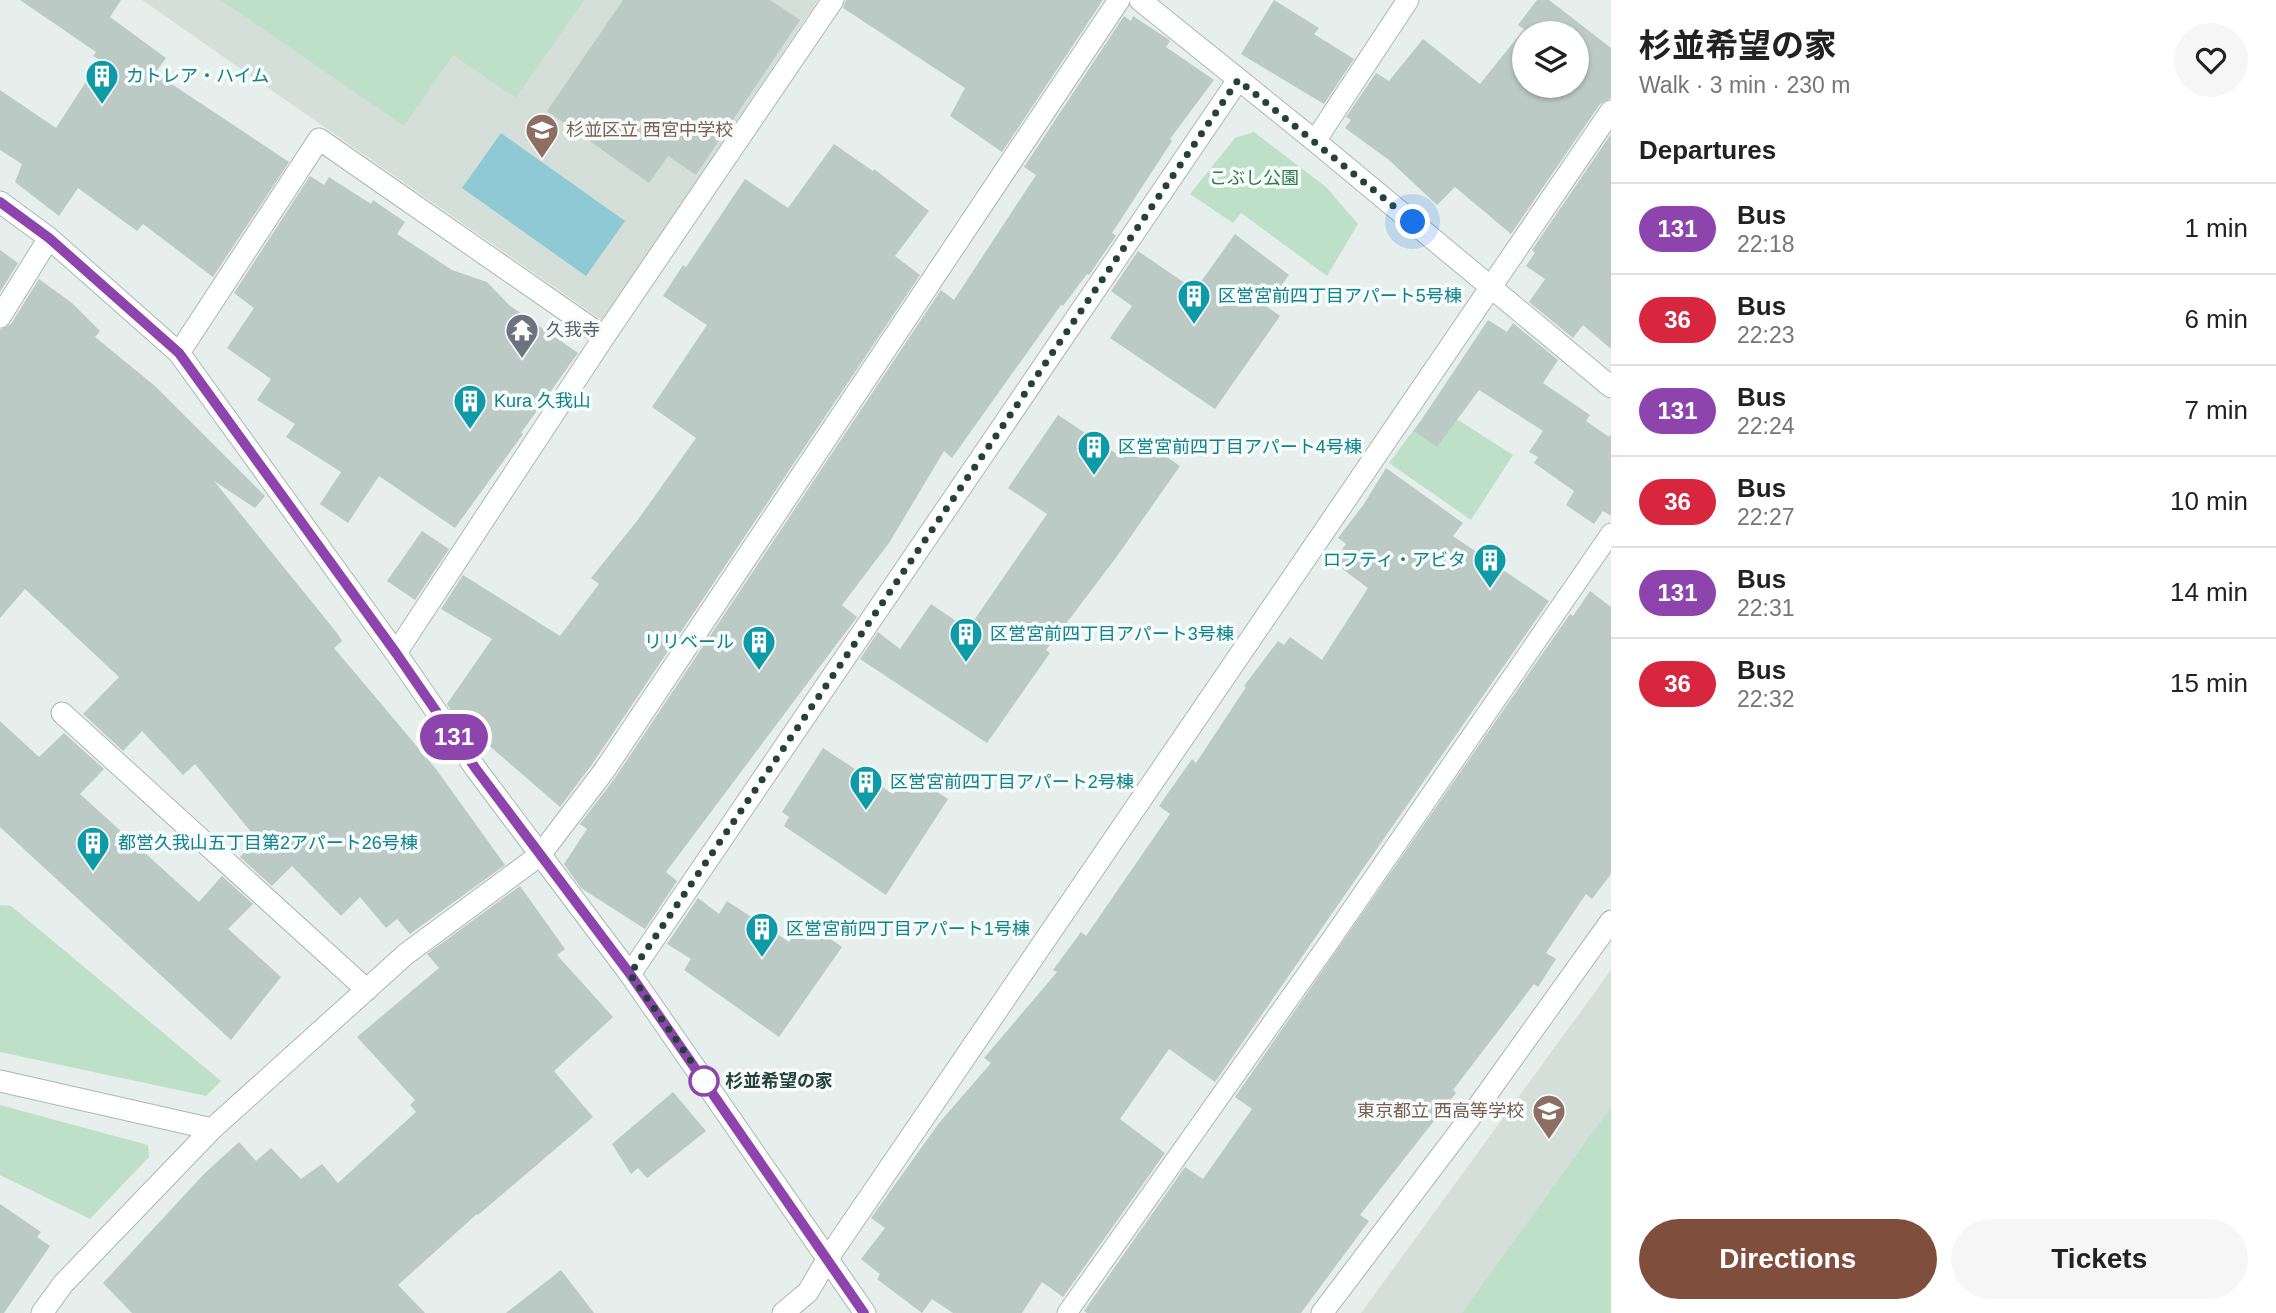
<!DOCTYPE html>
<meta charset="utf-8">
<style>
:root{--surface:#fff;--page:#f6f6f6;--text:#222;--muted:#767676;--line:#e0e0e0;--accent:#804e3d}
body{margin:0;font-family:Arial,"Noto Sans JP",sans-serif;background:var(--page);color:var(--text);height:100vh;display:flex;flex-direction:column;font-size:26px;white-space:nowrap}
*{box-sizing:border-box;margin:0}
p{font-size:23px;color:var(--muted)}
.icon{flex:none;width:38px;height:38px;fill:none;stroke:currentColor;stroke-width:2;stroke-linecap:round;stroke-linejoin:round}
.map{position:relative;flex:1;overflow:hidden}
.sheet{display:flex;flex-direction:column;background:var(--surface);width:665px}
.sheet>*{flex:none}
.badge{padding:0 14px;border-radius:23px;font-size:24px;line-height:46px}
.tools{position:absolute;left:1512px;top:21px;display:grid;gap:14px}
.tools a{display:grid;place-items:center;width:77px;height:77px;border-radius:50%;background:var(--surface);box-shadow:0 2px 5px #0004;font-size:35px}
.you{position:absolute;width:35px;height:35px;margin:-18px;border:5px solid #fff;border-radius:50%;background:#1a73e8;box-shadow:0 0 0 10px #1a73e833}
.map>.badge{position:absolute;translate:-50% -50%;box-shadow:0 0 0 4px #fff}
h2{padding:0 28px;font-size:26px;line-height:63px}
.round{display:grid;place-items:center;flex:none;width:74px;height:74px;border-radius:37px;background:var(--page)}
.headline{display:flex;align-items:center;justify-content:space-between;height:119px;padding:0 28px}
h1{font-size:33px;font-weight:700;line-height:52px}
.action{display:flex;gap:14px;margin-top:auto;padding:14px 28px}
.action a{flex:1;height:80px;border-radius:42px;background:var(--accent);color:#fff;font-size:28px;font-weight:700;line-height:80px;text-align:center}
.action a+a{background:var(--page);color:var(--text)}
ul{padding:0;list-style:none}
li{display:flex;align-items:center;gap:21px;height:91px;padding:0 28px;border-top:2px solid var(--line)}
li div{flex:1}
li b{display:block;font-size:26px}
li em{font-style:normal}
li .badge{min-width:77px;font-weight:700;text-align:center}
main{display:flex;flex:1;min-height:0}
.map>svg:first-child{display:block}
</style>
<main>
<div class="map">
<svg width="1611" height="1313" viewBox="0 0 1611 1313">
<rect width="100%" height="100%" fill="#e6efeb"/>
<path fill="#d4dfda" d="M142,0H818L603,321Z
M1611,970V1313H1361Z"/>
<path fill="#bfe0c8" d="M221,0H584L516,98L453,55L404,126Z
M1254,132L1326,187L1358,224L1327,276L1241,213L1233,223L1190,194L1235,138Z
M1433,404L1513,455L1471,520L1389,463Z
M0,905L11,906L221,1081L206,1096L0,1052Z
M0,1105L148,1145L149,1157L90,1219L0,1175Z
M1611,1107V1313H1462Z"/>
<path fill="#8ec9d4" d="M501,133L625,221L586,276L462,188Z"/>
<path fill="#bbcac4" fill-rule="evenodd" d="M20,0H121L110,17L166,58L155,73L289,162L213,277L143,224L137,231L78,188L59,216L15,182L22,164L0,150V90L56,128L100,60L93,56L96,52Z
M623,0H770L800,20L696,175L668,156L649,183L547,111Z
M846,0H1103L1002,152L950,116L965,88L843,8Z
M1274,0L1319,28L1314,34L1354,59L1324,104L1241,54Z
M1537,0H1549L1611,48V98L1600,104L1511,234L1455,187L1437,205L1389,160L1345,128L1351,120L1346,117L1376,73L1389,81L1423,39L1480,84L1524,29L1518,25ZM1524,33H1577V86H1524Z
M1124,16L1131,21L1133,16L1168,39L1170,41L1166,47L1214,80L1170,139L1172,141L1112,233L1116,236L1089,275L1087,274L1063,306L1061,305L952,458L944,451L889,543L842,605L857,617L666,872L677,881L645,929L581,888L564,864L587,829L580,824L615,778L941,290L954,300L1036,175L1024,167Z
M1611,134V349L1583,325L1573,338L1529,302L1545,279L1526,266L1535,253L1532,250Z
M834,144L873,171L874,169L929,211L895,256L920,275L593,763L560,807L455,716L447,704L492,639L441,609L463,575L560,636L599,584L591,578L637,521L696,438L652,407L707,325L663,296L683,265L686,267L745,179L788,208Z
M310,176L324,185L329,177L371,204L373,200L405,222L397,234L452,270L487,282L509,305L578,353L521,433L523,434L455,528L379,476L348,523L320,504L341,472L286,437L295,424L257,400L271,379L227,348L254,308L234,293Z
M1235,234L1289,275L1266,306L1280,316L1215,409L1110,338L1132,306L1111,291L1138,251L1195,290Z
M0,250L18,263L0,292Z
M39,279L72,303L100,331L95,337L155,386L265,496L255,508L214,481L337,633L342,641L334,648L436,769L505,865L410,934L397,919L386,928L360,897L341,916L292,866L272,886L240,857L257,839L195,764L183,775L142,731L123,751L83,714L119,677L25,589L0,618V330L11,324Z
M1488,320L1507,332L1513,323L1558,360L1543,383L1590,415L1586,421L1609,437L1611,434V516L1603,511L1594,524L1566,505L1574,491L1534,463L1538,457L1529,452L1543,431L1479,390L1437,447L1414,431Z
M1058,415L1123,458L1138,437L1180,466L1115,559L1046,650L1050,653L987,743L860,659L878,632L900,649L931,604L968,629L1047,514L1008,488Z
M1386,468L1463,523L1453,536L1549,601L1215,1082L1169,1049L1120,1119L1165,1153L1063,1297L1042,1282L1022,1313H953L932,1299L922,1313L877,1279L880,1274L861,1259L885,1228L871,1218L939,1123L991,1063L984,1058L1057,972L1053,970L1081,932L1086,936L1170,814L1159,806L1192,759L1196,763L1246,687L1244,686L1278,641L1284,645L1290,637L1322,660L1368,588L1333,562L1346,544L1338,538L1364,504Z
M422,531L449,549L415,600L387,581Z
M1590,591L1611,607V874L1592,899L1586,894L1546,953L1556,959L1538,987L1534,984L1453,1090L1456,1093L1360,1215L1369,1221L1301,1313H1087L1084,1311L1185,1167L1203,1179L1252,1109L1235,1097L1570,614L1573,616Z
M0,721L39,757L64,733L104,769L80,794L199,902L222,876L253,904L228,929L281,977L231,1040L0,827Z
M823,748L893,794L909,773L948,799L886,895L784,826L789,817L782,812Z
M520,886L565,949L557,955L613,1017L554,1071L593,1117L478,1215L477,1214L398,1285L425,1313H132L103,1283L204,1174L239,1142L256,1161L271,1148L301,1179L322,1164L338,1183L416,1112L410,1105L415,1100L357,1037L439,968L427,954Z
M698,898L719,914L727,901L789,942L804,920L842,947L779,1037L684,970L691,959L667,944Z
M673,1092L706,1131L647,1178L638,1168L631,1174L612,1144Z
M0,1204L41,1232L37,1237L50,1246L4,1313H0Z
M561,1270L594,1313H506Z"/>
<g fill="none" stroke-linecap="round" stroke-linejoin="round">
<defs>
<path id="service" d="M1067,1313L1330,941L1611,533"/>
<path id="minor" d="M1140,0L1315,141L1611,387
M1315,141L1408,0
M0,317L49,238
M179,353L319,139L604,337
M396,653L604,337L833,0
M62,713L367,990
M630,974L1238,80
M0,1081L212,1129
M42,1313L63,1284L212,1129L406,954L540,855L604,771L1119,0
M783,1313L808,1292L828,1258L1611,111
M1322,1313L1469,1119L1611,921"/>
<path id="tertiary" d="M0,202L49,238L179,353L396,653L476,769L630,974L865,1313"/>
</defs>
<use href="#service" stroke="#a8b8b2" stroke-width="21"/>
<use href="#minor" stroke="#a8b8b2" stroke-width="23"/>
<use href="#tertiary" stroke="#a8b8b2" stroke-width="23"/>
<use href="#service" stroke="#fff" stroke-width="19"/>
<use href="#minor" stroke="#fff" stroke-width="21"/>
<use href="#tertiary" stroke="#fff" stroke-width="21"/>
</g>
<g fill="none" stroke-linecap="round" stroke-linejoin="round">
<defs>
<path id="line" d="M0,202L49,238L179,353L396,653L476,769L630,974L864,1313"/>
</defs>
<use href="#line" stroke="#fff" stroke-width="16"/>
<use href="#line" stroke="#8e44ad" stroke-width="10"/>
<path stroke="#24423a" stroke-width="7" stroke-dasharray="0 12.6" d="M704,1081L712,1091L630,974L1238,80L1413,222"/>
</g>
<defs>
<symbol id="building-pin" viewBox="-11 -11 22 30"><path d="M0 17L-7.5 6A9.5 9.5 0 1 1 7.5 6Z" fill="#0f9aa8" stroke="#f7fbf9"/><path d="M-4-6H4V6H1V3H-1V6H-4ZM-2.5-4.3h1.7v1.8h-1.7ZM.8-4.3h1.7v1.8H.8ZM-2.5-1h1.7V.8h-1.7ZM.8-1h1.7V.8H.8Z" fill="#fff"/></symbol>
<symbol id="school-pin" viewBox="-11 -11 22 30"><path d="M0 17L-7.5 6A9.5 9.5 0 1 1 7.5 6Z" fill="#8d6e63" stroke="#f7fbf9"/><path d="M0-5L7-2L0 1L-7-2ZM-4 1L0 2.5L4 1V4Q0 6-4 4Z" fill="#fff"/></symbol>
<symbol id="temple-pin" viewBox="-11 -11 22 30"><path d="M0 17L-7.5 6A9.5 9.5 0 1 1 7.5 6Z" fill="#6b7280" stroke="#f7fbf9"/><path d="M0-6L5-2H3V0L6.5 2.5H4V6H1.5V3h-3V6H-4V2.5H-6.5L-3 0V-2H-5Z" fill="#fff"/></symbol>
</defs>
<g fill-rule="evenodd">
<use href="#building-pin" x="83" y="57" width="38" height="52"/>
<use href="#school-pin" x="523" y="111" width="38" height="52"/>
<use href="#building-pin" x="1175" y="277" width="38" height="52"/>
<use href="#temple-pin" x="503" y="311" width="38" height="52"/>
<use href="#building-pin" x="451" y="382" width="38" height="52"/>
<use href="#building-pin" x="1075" y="428" width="38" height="52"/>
<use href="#building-pin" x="1471" y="541" width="38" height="52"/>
<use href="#building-pin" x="947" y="615" width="38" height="52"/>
<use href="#building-pin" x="740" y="623" width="38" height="52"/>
<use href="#building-pin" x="847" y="763" width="38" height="52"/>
<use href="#building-pin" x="74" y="824" width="38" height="52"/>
<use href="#building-pin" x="743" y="910" width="38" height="52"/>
<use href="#school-pin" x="1530" y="1092" width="38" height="52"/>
</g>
<circle fill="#fff" stroke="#8e44ad" stroke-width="3.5" cx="704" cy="1081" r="14"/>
<g text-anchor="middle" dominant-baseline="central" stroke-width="7" stroke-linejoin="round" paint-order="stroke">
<g font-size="18" fill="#0d838f" stroke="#f7fbf9" text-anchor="start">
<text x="126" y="76">カトレア・ハイム</text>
<text x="1218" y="296">区営宮前四丁目アパート5号棟</text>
<text x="494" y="401">Kura 久我山</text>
<text x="1118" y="447">区営宮前四丁目アパート4号棟</text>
<text x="1466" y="560" text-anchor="end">ロフティ・アビタ</text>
<text x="990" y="634">区営宮前四丁目アパート3号棟</text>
<text x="734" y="642" text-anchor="end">リリベール</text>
<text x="890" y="782">区営宮前四丁目アパート2号棟</text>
<text x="118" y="843">都営久我山五丁目第2アパート26号棟</text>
<text x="786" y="929">区営宮前四丁目アパート1号棟</text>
</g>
<g font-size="18" fill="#785e54" stroke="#f7fbf9" text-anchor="start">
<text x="566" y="130">杉並区立 西宮中学校</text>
<text x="1524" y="1111" text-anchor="end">東京都立 西高等学校</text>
</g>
<g font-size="18" fill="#2d7a4b" stroke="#f7fbf9">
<text x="1254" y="178">こぶし公園</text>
</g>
<g font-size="18" fill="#5b616d" stroke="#f7fbf9" text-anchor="start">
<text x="546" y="330">久我寺</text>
</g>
<g font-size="18" font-weight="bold" fill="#24423a" stroke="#f7fbf9" text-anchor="start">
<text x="725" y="1081">杉並希望の家</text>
</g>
</g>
</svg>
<div class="tools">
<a><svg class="icon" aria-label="layers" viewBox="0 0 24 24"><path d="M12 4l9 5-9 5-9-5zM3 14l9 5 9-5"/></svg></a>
</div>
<div class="you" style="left:1413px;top:222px"></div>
<b class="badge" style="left:454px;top:737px;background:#8e44ad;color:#fff">131</b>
</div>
<section class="sheet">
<div class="headline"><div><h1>杉並希望の家</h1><p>Walk · 3 min · 230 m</p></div><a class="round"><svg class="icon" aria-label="heart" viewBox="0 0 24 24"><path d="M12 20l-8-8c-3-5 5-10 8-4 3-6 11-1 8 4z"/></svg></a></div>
<h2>Departures</h2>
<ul>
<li><span class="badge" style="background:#8e44ad;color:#fff">131</span><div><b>Bus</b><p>22:18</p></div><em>1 min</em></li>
<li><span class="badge" style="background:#d7263d;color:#fff">36</span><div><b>Bus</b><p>22:23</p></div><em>6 min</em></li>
<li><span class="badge" style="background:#8e44ad;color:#fff">131</span><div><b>Bus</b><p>22:24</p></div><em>7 min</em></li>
<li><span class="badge" style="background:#d7263d;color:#fff">36</span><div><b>Bus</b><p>22:27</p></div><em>10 min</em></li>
<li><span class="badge" style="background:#8e44ad;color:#fff">131</span><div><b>Bus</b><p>22:31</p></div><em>14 min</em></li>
<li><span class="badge" style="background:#d7263d;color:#fff">36</span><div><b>Bus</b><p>22:32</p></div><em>15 min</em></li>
</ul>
<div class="action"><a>Directions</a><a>Tickets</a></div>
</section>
</main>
